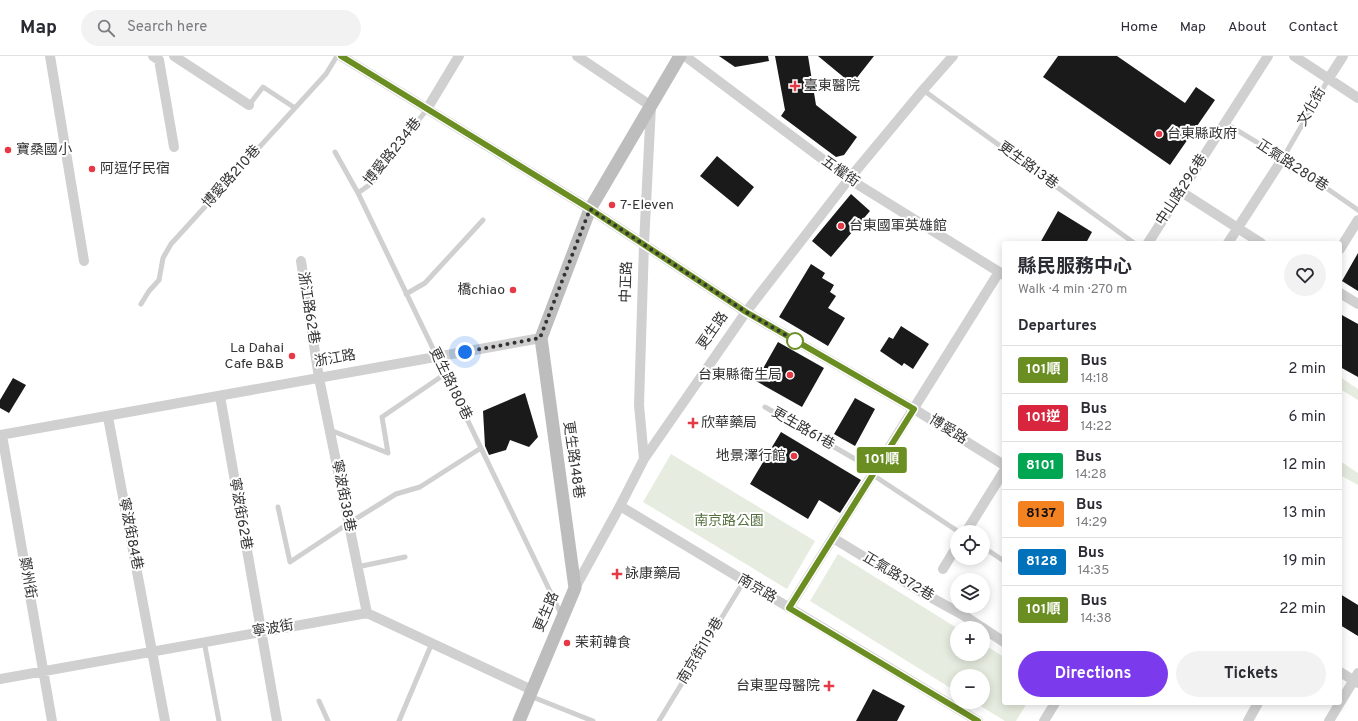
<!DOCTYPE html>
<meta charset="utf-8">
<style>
:root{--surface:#fff;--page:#f2f2f3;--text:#2b2b33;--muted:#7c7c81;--line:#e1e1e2;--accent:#7c3aed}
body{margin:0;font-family:Overpass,"Noto Sans TC",sans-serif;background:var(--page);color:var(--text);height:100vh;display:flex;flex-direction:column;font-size:15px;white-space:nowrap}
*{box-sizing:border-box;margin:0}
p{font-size:13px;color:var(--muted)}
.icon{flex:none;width:22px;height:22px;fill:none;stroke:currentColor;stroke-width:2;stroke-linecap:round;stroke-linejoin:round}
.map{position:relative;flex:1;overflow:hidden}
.side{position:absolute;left:1002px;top:185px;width:340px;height:464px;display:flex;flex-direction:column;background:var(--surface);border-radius:4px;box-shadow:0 2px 10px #0003}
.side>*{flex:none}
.badge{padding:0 8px;border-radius:3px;font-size:14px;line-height:26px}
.fabs{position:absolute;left:950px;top:469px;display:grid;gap:8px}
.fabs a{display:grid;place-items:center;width:40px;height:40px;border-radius:50%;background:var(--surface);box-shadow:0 2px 10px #0003;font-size:20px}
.you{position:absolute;width:20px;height:20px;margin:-10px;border:3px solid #fff;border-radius:50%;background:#1a73e8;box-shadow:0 0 0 6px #1a73e833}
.map>.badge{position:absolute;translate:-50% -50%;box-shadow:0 0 0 2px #fff}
h2{padding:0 16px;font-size:15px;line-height:36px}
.round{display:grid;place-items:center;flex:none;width:42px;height:42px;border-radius:21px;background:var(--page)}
.head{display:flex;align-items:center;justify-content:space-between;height:68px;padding:0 16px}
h1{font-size:19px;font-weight:700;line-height:30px}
.cta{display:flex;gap:8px;margin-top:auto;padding:8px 16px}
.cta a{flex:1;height:46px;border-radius:24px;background:var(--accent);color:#fff;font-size:16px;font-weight:700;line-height:46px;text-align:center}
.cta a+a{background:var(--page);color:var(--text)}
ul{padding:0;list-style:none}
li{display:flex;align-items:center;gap:12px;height:48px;padding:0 16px;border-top:1px solid var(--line)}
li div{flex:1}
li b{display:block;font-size:15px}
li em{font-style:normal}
li .badge{min-width:44px;font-weight:700;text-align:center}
header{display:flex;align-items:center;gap:24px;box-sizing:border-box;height:56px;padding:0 20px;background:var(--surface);border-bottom:1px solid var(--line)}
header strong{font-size:19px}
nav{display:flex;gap:22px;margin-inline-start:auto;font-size:14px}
.search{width:280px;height:36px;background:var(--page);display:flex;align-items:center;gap:10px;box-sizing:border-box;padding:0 14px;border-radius:22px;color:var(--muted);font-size:15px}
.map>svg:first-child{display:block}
</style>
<header>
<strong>Map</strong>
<div class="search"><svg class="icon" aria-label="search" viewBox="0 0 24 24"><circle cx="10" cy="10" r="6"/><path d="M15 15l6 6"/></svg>Search here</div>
<nav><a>Home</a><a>Map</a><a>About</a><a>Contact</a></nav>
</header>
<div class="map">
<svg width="1358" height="665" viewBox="0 0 1358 665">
<rect width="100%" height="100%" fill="#fff"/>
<path fill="#e6ecdf" d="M1340,321L1358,333V344L1340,333Z
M671,398L815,485L787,533L643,446Z
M1340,405L1358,417V429L1340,419Z
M838,498L957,572V598H983V588L1004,601V647H1027L1016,665H1005L974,646H983V620H957V636L810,545Z"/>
<path fill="#1a1a1a" d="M719,0H768L769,5L735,11Z
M775,0H808L816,49L857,81L844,99L836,101L781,60L785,54Z
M818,0H874L852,28Z
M1058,0H1117L1185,47L1196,31L1215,44L1170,109L1043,21Z
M717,100L754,131L738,151L700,120Z
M851,138L870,155L831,201L812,185Z
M1058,155L1092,176L1086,187H1040Z
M1358,197V235L1342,225Z
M811,208L825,217L822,222L834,229L830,236L836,240L828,252L845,262L828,290L779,261Z
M1340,258L1358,268V321L1340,311Z
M901,270L929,288L913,313L904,307L902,310L880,295L889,281L893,283Z
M778,286L824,312L802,351L756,325Z
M13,322L26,329L9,357L0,352V344Z
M525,337L538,381L529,391L510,384L506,394L489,399L485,390L483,355Z
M855,342L875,353L855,390L834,378Z
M781,376L861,424L840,457L819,444L808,463L750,428Z
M1340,538L1358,549V580L1340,569Z
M873,633L905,650L897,665H856Z"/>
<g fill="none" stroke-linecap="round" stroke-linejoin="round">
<path stroke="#d0d0d0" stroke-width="5" d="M923,34L1134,187
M249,49L263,31L295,52
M1225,67L1283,102L1358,154
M335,96L358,137L561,558
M1283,102L1329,22
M358,137L372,127L427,53
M406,238L425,227L483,164
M141,248L149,235L159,224L163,202L171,188L326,18L337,0
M765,351L855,403L873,419L959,476
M330,374L388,397L382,361L445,318
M278,451L290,506L349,467L396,438L420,431L481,392
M983,491L1004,505
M357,511L405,501
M204,585L219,665
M530,640L593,665
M319,645L328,665
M399,665L432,587
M659,665L744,525"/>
<path stroke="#d0d0d0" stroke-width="10" d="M50,0L84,205
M153,0L159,4L174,91
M174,0L249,49
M341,0L590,153L746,256L914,353L1004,409
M577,0L651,50L644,188L639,349L644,403
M685,0L849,123L1004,219
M1294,0L1358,42
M1329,22L1343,0
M427,53L459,0
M1180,135L1261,187
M1148,187L1268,0
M1228,187L1283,102
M1340,193L1358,164
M301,205L319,322L367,557
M1340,237L1358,248
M220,340L277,665
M108,361L165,665
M0,379L541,282
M2,379L52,665
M620,450L978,665
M966,476L1004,415
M833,482L923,537L963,559L1004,586
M943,513L957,490
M575,532L620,450L644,403L746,256L849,123L923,34L953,0
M789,552L999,216
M1340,616L1358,627
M0,623L367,557L532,634
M1044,665L1055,647
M1248,665L1258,647
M1329,665L1358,617"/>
<path stroke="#bdbdbd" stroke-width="13" d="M519,665L575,532L541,282L590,153L680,0"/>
</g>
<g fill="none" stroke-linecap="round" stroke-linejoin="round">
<defs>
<path id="line" d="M341,0L590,153L746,256L914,353L789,552L978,665"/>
</defs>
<use href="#line" stroke="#fff" stroke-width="9"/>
<use href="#line" stroke="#6b8e23" stroke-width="6"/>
<path stroke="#333" stroke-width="4" stroke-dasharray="0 7.2" d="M465,296L540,282L590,153L746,256L798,286L795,285"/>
</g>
<g fill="#e63946" stroke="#fff" stroke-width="1.5">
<path d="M793 24h4v4h4v4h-4v4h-4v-4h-4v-4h4z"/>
<circle cx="1159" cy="78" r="4"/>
<circle cx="8" cy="94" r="4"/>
<circle cx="92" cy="113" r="4"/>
<circle cx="612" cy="149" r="4"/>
<circle cx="841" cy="170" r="4"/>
<circle cx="513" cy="234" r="4"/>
<circle cx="292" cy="300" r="4"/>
<circle cx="790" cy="319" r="4"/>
<path d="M691 361h4v4h4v4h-4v4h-4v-4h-4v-4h4z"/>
<circle cx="794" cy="400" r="4"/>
<path d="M615 512h4v4h4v4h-4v4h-4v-4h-4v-4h4z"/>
<circle cx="567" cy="587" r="4"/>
<path d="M827 624h4v4h4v4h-4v4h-4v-4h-4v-4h4z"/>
</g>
<circle fill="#fff" stroke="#6b8e23" stroke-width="2" cx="795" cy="285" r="8"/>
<g text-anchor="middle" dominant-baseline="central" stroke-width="4" stroke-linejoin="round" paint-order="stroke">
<g font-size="14" fill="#333" stroke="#fff" text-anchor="start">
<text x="804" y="30">臺東醫院</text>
<text x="1167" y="78">台東縣政府</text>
<text x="16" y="94">寶桑國小</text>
<text x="100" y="113">阿逗仔民宿</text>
<text x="620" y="149">7-Eleven</text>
<text x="849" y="170">台東國軍英雄館</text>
<text x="505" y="234" text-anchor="end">橋chiao</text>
<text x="284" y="292" text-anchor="end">La Dahai<tspan x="284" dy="16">Cafe B&amp;B</tspan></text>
<text x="782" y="319" text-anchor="end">台東縣衛生局</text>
<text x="701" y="367">欣華藥局</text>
<text x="786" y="400" text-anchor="end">地景澤行館</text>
<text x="625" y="518">詠康藥局</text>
<text x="575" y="587">茉莉韓食</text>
<text x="820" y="630" text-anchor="end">台東聖母醫院</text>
</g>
<g font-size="14" fill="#333" stroke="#fff">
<text transform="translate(1312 51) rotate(-60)">文化街</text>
<text transform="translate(393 96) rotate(-51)">博愛路234巷</text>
<text transform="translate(1028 110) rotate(36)">更生路13巷</text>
<text transform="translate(1292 110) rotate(33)">正氣路280巷</text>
<text transform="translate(840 116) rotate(35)">五權街</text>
<text transform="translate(232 121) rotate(-48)">博愛路210巷</text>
<text transform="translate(1182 134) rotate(-57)">中山路296巷</text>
<text transform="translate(627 226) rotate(-88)">中正路</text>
<text transform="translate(308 252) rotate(81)">浙江路62巷</text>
<text transform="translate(713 275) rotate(-55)">更生路</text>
<text transform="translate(335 303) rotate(-10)">浙江路</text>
<text transform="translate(450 328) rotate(64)">更生路180巷</text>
<text transform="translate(803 373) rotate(30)">更生路61巷</text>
<text transform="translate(948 374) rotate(32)">博愛路</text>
<text transform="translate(573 404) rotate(82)">更生路148巷</text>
<text transform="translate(343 440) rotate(79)">寧波街38巷</text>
<text transform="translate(240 458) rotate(80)">寧波街62巷</text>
<text transform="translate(130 478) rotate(79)">寧波街84巷</text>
<text transform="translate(898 521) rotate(31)">正氣路372巷</text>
<text transform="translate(27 522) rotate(80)">鄭州街</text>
<text transform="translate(757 533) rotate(30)">南京路</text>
<text transform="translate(547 556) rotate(-67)">更生路</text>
<text transform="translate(273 573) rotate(-10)">寧波街</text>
<text transform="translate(701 595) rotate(-59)">南京街119巷</text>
</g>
<g font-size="14" fill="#56703f" stroke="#fff">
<text x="729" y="465">南京路公園</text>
</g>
</g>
</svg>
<div class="fabs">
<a><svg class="icon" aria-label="locate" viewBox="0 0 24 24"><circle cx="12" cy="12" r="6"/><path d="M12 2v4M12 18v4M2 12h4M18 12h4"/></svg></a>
<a><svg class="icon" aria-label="layers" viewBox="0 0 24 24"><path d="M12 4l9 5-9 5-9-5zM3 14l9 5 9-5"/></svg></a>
<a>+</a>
<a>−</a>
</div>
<div class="you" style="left:465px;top:296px"></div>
<b class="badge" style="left:882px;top:404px;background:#6b8e23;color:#fff">101順</b>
<section class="side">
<div class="head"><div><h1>縣民服務中心</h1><p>Walk · 4 min · 270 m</p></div><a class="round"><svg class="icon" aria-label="heart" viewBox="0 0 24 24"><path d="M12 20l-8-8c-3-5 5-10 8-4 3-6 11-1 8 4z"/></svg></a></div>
<h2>Departures</h2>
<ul>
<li><span class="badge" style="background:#6b8e23;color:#fff">101順</span><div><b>Bus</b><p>14:18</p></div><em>2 min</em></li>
<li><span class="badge" style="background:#d7263d;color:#fff">101逆</span><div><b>Bus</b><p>14:22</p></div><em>6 min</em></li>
<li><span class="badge" style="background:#00a651;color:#fff">8101</span><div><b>Bus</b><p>14:28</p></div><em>12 min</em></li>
<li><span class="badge" style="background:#f58220;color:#111">8137</span><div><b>Bus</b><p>14:29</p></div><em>13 min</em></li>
<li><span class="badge" style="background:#0072bc;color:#fff">8128</span><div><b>Bus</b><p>14:35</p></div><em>19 min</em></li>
<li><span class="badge" style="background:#6b8e23;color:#fff">101順</span><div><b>Bus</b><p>14:38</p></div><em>22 min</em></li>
</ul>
<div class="cta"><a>Directions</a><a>Tickets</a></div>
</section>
</div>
